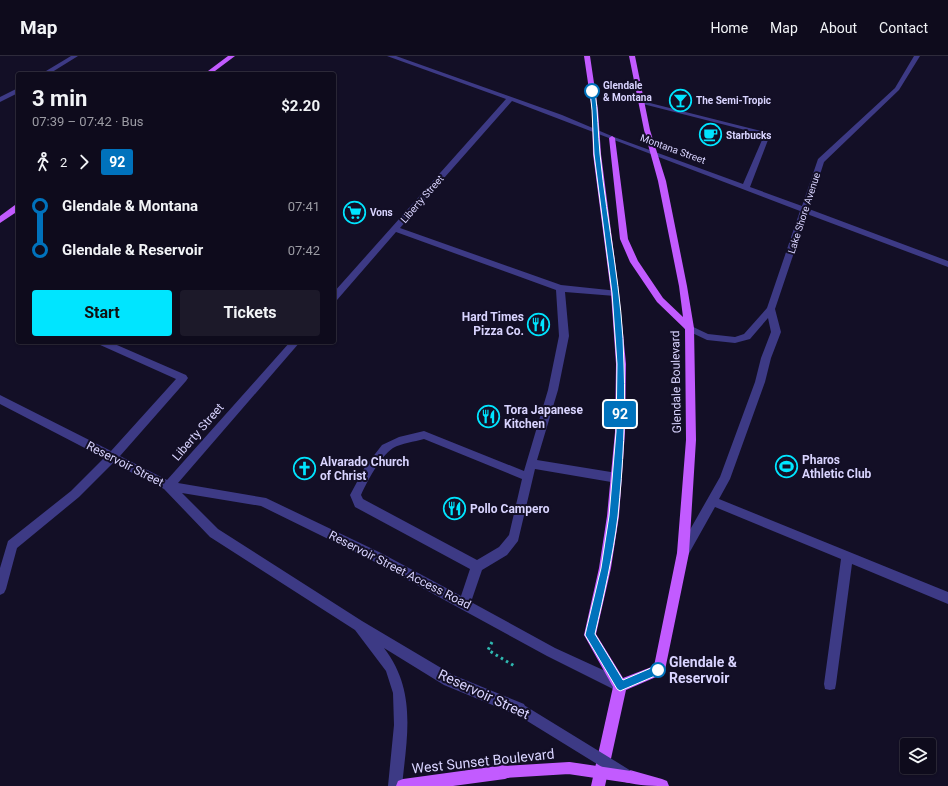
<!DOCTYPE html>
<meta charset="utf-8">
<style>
:root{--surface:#0e0b1c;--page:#1c1929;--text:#f1f3f6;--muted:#9b9ba3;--line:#2e2b3b;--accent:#00e5ff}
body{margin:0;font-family:Roboto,sans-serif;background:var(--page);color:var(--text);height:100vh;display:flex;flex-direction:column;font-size:15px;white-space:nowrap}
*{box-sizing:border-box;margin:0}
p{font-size:13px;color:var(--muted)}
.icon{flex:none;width:22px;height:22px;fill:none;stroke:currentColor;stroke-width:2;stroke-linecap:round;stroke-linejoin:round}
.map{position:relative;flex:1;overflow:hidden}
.side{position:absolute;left:16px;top:16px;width:320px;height:272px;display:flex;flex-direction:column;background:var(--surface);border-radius:4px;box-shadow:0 1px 3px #0004,0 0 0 1px var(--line)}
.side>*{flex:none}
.badge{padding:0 8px;border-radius:3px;font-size:14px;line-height:26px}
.fabs{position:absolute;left:900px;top:682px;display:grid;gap:8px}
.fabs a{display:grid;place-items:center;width:36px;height:36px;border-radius:4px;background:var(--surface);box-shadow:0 1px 3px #0004,0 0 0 1px var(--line);font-size:20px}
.map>.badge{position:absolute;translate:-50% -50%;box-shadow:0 0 0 2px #fff}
.legs{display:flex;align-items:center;gap:6px;height:44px;padding:0 16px;font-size:13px}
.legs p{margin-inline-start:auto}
.head{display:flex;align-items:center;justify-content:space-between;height:68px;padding:0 16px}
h1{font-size:22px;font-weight:700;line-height:30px}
.cta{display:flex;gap:8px;margin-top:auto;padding:8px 16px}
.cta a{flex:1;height:46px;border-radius:4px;background:var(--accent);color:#111;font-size:16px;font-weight:700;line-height:46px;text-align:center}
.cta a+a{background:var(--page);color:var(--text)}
ul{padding:0 16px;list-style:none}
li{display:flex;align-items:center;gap:14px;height:44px;font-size:15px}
li i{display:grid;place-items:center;width:6px;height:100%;margin:0 5px;background:currentColor}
li i::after{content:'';width:10px;height:10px;margin:-5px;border:3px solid;border-radius:50%;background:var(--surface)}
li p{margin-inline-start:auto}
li:first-child i{background:linear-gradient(#0000 50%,currentColor 0)}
li:last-child i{background:linear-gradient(currentColor 50%,#0000 0)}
header{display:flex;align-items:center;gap:24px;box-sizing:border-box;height:56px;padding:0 20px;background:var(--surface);border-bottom:1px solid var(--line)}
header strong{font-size:19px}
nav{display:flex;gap:22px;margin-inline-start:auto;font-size:14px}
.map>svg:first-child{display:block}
</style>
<header>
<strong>Map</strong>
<nav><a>Home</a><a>Map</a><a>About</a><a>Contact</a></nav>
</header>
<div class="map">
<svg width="948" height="730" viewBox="0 0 948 730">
<rect width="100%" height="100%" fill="#130f26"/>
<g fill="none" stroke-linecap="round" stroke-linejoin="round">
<path stroke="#2fb8b0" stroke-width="3" stroke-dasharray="2.5 3.5" stroke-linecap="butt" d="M492,586L488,594L516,611"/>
<path fill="#3d3a85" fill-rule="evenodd" d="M71,0H78L49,18H41Z
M387,0H396L562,59L614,81L743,128L762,84L761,81L757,77L639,47L642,45L761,75L766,79L768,84L750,131L802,150L818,103L895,32L914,0H920L899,34L824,106L809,153L948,205V211L807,158L775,253L781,276L771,302L765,326L730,423L719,443L948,536V548L852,508L836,628L835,633L830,634L825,633L824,628L841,503L715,451L687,501L683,502L679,501L677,497L679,493L720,421L755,326L761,302L771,276L768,262L750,283L735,287L707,284L686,274L684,272L689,269L708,278L735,281L744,278L767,252L800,155L512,45L400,172L561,229L618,235L619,237L615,240L565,236L569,280L558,334L537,404L617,417L621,419L622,422L621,425L617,427L535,413L518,485L507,499L482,514L471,546L555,592L625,624L626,629L625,634L620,635L615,634L547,600L373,505L261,450L182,437L218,473L362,565L453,619L524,648L526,653L524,658L519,660L444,629L384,592C417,635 407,680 402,730H388L394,669L393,637L386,615L355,574L210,481L164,433L113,407L79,441L17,492L6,533L4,537L0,539V512L8,485L71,435L104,402L0,348V339L111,395L176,323L98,288L96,286H110L186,319L188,322L186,325L120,400L167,424L290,286H300L178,427L266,442L381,497L461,540L470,513L355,451L350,439L365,411L382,389L399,381L424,375L524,415L548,334L559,280L556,234L396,176L337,244L334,245V236L506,43ZM424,383L522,423L509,479L499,491L477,504L363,443L361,439C368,424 379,402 393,392C402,387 414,386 424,383Z
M18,32V37L0,46V41Z"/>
<path fill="#c25bff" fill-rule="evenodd" d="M228,0H235L211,18H204Z
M584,0H590L598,54L601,98L619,237L626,308L625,376L619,460L611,512L596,578L623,622L654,610L677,497L686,384L685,273L657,246L630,206L620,183L609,82L612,80L615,82L628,183L638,205L663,242L683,261L679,230L658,125L644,74L629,0H635L650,74L666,125L687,230L694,272L696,384L689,497L665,614L663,618L626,634L605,730H591L613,631L584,579L599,512L607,460L615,376L616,308L611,237L593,98L592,54Z
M15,149H18V155L0,167V160Z
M505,709L510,711L512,716L510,721L505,723L453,730H396L398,725L403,723Z
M630,714L662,723L667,725L669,730C654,730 639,730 625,726L623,721L625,716Z"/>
<path stroke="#3d3a85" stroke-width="12" d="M519,653L628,720"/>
<path stroke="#c25bff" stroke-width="12" d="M505,716L569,712L630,721"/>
</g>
<path fill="#0072bc" stroke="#fff" d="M592,34L595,35C598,56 598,77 600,98C607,168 623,238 624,309C626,359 623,410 618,460C613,500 604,539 595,578L623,624L658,609L662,610L663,614L662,617L620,635L617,633L585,579L601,512L609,460L616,376L617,308L612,237L594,98L592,54L590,35Z"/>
<defs>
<symbol id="bar-ring" viewBox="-11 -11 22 22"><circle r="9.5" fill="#130f26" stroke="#00e5ff" stroke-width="1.5"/><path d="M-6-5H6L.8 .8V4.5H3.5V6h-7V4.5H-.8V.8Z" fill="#00e5ff"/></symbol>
<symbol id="cafe-ring" viewBox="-11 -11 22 22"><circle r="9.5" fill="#130f26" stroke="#00e5ff" stroke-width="1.5"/><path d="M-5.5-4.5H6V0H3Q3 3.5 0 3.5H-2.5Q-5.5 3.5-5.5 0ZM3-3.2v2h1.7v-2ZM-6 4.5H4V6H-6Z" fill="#00e5ff"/></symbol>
<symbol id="supermarket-ring" viewBox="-11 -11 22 22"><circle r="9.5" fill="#130f26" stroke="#00e5ff" stroke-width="1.5"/><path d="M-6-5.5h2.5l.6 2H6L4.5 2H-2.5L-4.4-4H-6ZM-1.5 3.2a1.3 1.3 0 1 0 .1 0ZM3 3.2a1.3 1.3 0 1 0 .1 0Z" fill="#00e5ff"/></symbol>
<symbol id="restaurant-ring" viewBox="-11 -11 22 22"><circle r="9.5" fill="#130f26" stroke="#00e5ff" stroke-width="1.5"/><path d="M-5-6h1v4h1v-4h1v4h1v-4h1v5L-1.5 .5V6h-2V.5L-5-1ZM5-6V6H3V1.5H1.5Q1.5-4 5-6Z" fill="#00e5ff"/></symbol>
<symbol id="stadium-ring" viewBox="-11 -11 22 22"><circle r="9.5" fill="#130f26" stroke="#00e5ff" stroke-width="1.5"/><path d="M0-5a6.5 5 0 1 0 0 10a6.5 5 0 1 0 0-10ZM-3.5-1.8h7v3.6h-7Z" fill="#00e5ff"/></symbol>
<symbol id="church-ring" viewBox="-11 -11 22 22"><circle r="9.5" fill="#130f26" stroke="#00e5ff" stroke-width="1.5"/><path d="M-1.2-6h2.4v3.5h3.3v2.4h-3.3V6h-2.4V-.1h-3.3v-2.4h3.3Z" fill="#00e5ff"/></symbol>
</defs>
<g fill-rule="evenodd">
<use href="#bar-ring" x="668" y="32" width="25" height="25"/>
<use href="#cafe-ring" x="698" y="66" width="25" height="25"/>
<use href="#supermarket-ring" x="342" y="144" width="25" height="25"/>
<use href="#restaurant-ring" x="526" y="256" width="25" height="25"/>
<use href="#restaurant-ring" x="476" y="348" width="25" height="25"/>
<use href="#stadium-ring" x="774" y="398" width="25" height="25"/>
<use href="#church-ring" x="292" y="400" width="25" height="25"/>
<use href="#restaurant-ring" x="442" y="440" width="25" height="25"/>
</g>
<g fill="#fff" stroke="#0072bc" stroke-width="2">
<circle cx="592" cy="35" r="7"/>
<circle cx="658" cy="614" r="7"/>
</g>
<g text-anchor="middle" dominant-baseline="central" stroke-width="4" stroke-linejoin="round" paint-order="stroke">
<g font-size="10" font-weight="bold" fill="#d9d4ff" stroke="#130f26" text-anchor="start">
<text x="603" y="29">Glendale<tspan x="603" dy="12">&amp; Montana</tspan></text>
</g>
<g font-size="10" font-weight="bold" fill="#d9d4ff" stroke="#130f26" text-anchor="start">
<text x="696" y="44">The Semi-Tropic</text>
<text x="726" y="79">Starbucks</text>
<text x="370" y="156">Vons</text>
</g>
<g font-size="10" fill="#d9d4ff" stroke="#130f26">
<text transform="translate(673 93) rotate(20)">Montana Street</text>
<text transform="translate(422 143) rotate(-49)">Liberty Street</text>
<text transform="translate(804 157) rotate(-72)">Lake Shore Avenue</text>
</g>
<g font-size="12" font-weight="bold" fill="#d9d4ff" stroke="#130f26" text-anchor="start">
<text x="524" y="261" text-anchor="end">Hard Times<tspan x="524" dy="14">Pizza Co.</tspan></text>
<text x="504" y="354">Tora Japanese<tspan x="504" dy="14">Kitchen</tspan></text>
<text x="802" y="404">Pharos<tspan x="802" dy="14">Athletic Club</tspan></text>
<text x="320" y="406">Alvarado Church<tspan x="320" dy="14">of Christ</tspan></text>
<text x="470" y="453">Pollo Campero</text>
</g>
<g font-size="12" fill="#d9d4ff" stroke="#130f26">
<text transform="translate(676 326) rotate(-91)">Glendale Boulevard</text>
<text transform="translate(198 376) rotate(-49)">Liberty Street</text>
<text transform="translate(125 408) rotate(27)">Reservoir Street</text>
<text transform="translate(400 514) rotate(27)">Reservoir Street Access Road</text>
</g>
<g font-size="14" font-weight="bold" fill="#d9d4ff" stroke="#130f26" text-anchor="start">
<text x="669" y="606">Glendale &amp;<tspan x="669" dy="16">Reservoir</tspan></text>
</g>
<g font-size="14" fill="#d9d4ff" stroke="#130f26">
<text transform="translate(484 638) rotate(25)">Reservoir Street</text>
<text transform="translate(483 705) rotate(-6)">West Sunset Boulevard</text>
</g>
</g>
</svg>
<div class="fabs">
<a><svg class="icon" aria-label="layers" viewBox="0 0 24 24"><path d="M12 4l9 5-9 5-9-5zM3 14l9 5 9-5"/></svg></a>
</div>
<b class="badge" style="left:620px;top:358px;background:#0072bc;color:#fff">92</b>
<section class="side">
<div class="head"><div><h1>3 min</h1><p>07:39 – 07:42 · Bus</p></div><b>$2.20</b></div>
<div class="legs"><svg class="icon" aria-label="walk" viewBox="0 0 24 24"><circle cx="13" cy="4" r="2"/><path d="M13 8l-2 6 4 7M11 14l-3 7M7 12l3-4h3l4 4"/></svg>2<svg class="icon" aria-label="forward" viewBox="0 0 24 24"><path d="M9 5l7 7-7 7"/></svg><b class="badge" style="background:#0072bc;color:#fff">92</b></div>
<ul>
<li><i style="color:#0072bc"></i><b>Glendale &amp; Montana</b><p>07:41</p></li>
<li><i style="color:#0072bc"></i><b>Glendale &amp; Reservoir</b><p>07:42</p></li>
</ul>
<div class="cta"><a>Start</a><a>Tickets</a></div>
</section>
</div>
